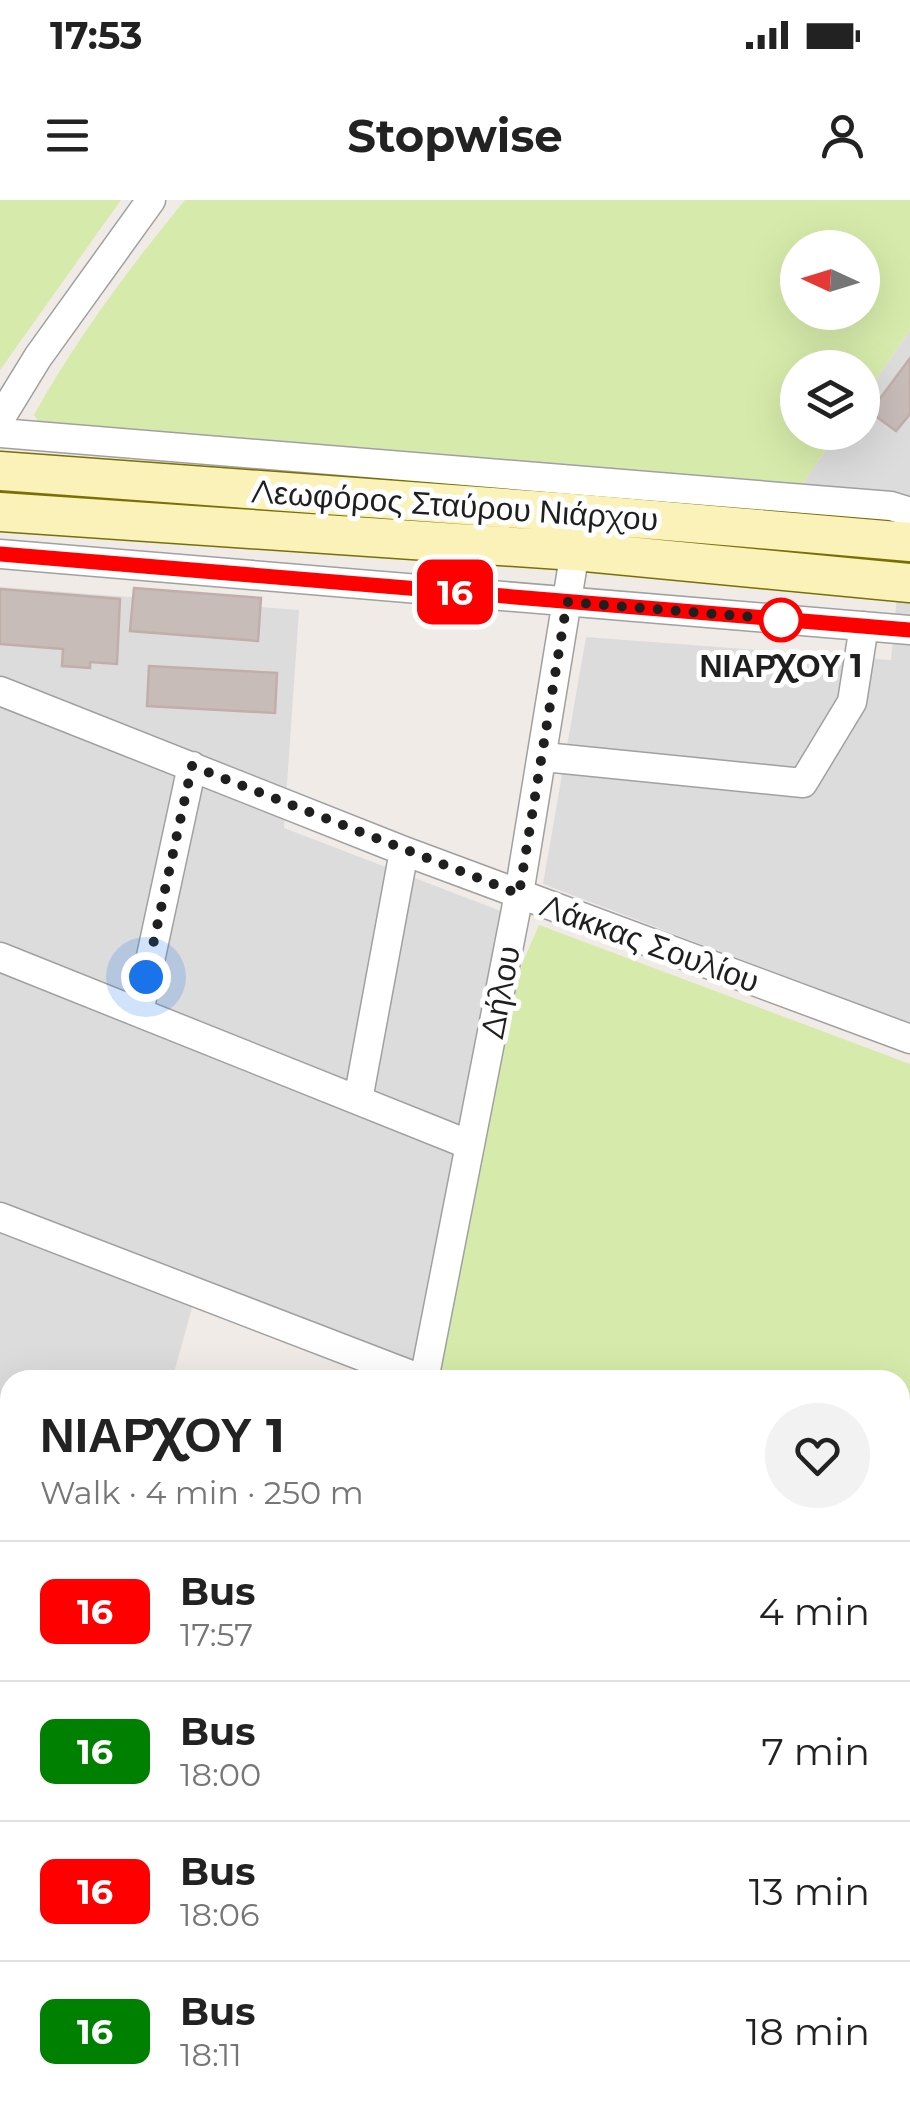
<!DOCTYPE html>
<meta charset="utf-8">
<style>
:root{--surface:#fff;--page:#f2f2f2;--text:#222;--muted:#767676;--line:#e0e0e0}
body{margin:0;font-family:Montserrat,sans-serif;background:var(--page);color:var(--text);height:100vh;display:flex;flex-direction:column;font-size:38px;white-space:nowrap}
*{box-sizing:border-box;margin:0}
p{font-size:32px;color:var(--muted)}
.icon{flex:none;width:55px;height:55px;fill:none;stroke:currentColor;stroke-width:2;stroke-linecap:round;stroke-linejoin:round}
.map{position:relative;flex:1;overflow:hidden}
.sheet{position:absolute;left:0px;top:1170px;width:910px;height:752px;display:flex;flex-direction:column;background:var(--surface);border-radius:30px 30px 0 0;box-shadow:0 10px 40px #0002}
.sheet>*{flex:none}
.badge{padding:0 20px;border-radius:15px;font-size:35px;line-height:65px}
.needle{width:65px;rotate:274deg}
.tools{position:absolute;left:780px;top:30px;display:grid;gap:20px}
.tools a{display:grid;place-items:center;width:100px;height:100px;border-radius:50%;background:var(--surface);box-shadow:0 10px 40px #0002;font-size:50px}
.you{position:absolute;width:50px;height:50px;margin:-25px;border:8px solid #fff;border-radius:50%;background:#1a73e8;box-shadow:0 0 0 15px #1a73e833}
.map>.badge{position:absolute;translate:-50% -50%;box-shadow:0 0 0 5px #fff}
.round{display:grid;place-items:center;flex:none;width:105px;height:105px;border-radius:52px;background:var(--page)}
.overview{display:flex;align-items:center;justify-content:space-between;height:170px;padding:0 40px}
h1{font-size:48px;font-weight:700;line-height:75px}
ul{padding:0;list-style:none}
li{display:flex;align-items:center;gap:30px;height:140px;padding:0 40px;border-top:2px solid var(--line)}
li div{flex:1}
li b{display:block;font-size:38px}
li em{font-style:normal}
li .badge{min-width:110px;font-weight:700;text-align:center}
.status{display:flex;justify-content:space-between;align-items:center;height:70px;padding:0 50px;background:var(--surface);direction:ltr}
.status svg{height:28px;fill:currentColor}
header{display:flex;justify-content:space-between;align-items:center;height:130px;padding:0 40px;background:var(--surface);font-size:45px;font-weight:700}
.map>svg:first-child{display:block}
</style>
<div class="status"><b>17:53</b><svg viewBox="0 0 49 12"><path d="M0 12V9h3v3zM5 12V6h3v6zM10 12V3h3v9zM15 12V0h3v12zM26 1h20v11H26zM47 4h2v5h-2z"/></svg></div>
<header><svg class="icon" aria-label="menu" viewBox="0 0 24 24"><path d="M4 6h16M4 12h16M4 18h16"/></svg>Stopwise<svg class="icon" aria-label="person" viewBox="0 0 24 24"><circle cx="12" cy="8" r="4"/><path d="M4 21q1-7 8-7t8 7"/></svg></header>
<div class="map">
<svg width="910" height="1922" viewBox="0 0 910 1922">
<rect width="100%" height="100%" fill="#f0ebe6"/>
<path fill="#dddcdd" d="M910,130V824L543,684L586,437L891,460L906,300L798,290L838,233L862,232L863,198Z
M0,387L299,410L284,628L506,713L418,1164L200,1079L172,1180H10V1238L0,1237V1019L5,1005L0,1003Z
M0,1470L10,1471V1655H0Z
M10,1839V1912H359L379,1922H0V1840Z"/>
<path fill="#efecd1" d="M903,1559L910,1561V1922H516L496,1913L900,1912V1562Z"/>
<path fill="#d6ebab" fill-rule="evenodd" d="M0,0H121L0,170Z
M185,0H910V130L863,198L862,168H798V232L838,233L798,290L613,268L41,225L34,215C76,139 130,67 185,0ZM798,48H862V112H798Z
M539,725L910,864V1441L900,1458V1180H434L516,778Z
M7,1260H10V1471L0,1470V1262Z"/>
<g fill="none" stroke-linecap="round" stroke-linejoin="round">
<path stroke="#a6dcde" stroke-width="9" d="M900,1498L910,1484
M0,1783H10"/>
</g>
<path fill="#c8bcb9" stroke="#c2aea8" stroke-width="2.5" d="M910,158V214L896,231L870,212Z
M134,388L261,398L258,441L130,431Z
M0,389L120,399L117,464L90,462V468L62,466L63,449L0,444Z
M149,466L277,473L275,513L147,506Z"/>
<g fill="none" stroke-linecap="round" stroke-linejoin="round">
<defs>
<path id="street" d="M0,219L38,157L151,0
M0,233L891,306L910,312
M0,354L910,430
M0,491L404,651L910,839
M544,557L803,583L852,502L864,426
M0,757L470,945
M139,812L192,566
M358,900L404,651
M0,1017L424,1180L519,694L575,351
M0,1669H10
M406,1912L425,1922
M157,1922L162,1912"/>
<path id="secondary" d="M0,271L573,313L910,342
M0,312L575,351L910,383"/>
</defs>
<use href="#street" stroke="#a0a0a0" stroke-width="31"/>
<use href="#secondary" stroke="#797003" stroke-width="41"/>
<path stroke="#fc6b77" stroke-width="5" stroke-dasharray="5 5" stroke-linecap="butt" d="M0,1251L10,1252
M900,1334L910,1335"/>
<use href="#street" stroke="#fff" stroke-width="28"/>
<use href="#secondary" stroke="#faf2b9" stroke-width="38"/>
</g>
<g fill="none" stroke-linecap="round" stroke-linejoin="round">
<defs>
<path id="line" d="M0,354L910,430"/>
</defs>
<use href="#line" stroke="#fff" stroke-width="22"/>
<use href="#line" stroke="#f00" stroke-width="15"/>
<path stroke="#1f1f1f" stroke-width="10" stroke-dasharray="0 18" d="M146,777L192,566L519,694L567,402L790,420H781"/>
</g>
<circle fill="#fff" stroke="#f00" stroke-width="5" cx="781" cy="420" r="20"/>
<g text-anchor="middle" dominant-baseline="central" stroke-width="10" stroke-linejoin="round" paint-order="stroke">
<g font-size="32" fill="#1f1f1f" stroke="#fff">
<text transform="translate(455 305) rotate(4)">Λεωφόρος Σταύρου Νιάρχου</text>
<text transform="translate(650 743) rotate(20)">Λάκκας Σουλίου</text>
<text transform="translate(500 792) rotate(-79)">Δήλου</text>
</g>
<g font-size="32" font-weight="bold" fill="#1f1f1f" stroke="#fff">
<text x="781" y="465">ΝΙΑΡΧΟΥ 1</text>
</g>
</g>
</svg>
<div class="tools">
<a><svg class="needle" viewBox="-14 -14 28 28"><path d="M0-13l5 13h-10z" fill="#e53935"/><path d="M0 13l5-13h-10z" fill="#767676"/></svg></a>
<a><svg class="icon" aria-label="layers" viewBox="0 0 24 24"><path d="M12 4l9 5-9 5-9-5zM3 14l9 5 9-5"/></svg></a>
</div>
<div class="you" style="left:146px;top:777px"></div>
<b class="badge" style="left:455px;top:392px;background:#f00;color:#fff">16</b>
<section class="sheet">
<div class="overview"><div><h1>ΝΙΑΡΧΟΥ 1</h1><p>Walk · 4 min · 250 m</p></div><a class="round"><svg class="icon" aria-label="heart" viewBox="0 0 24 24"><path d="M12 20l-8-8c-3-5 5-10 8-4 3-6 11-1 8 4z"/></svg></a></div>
<ul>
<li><span class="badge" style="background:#f00;color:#fff">16</span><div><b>Bus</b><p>17:57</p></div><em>4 min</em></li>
<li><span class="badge" style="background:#008000;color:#fff">16</span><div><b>Bus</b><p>18:00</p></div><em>7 min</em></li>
<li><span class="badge" style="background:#f00;color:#fff">16</span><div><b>Bus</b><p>18:06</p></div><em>13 min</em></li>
<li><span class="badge" style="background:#008000;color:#fff">16</span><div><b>Bus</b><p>18:11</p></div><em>18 min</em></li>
</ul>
</section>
</div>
